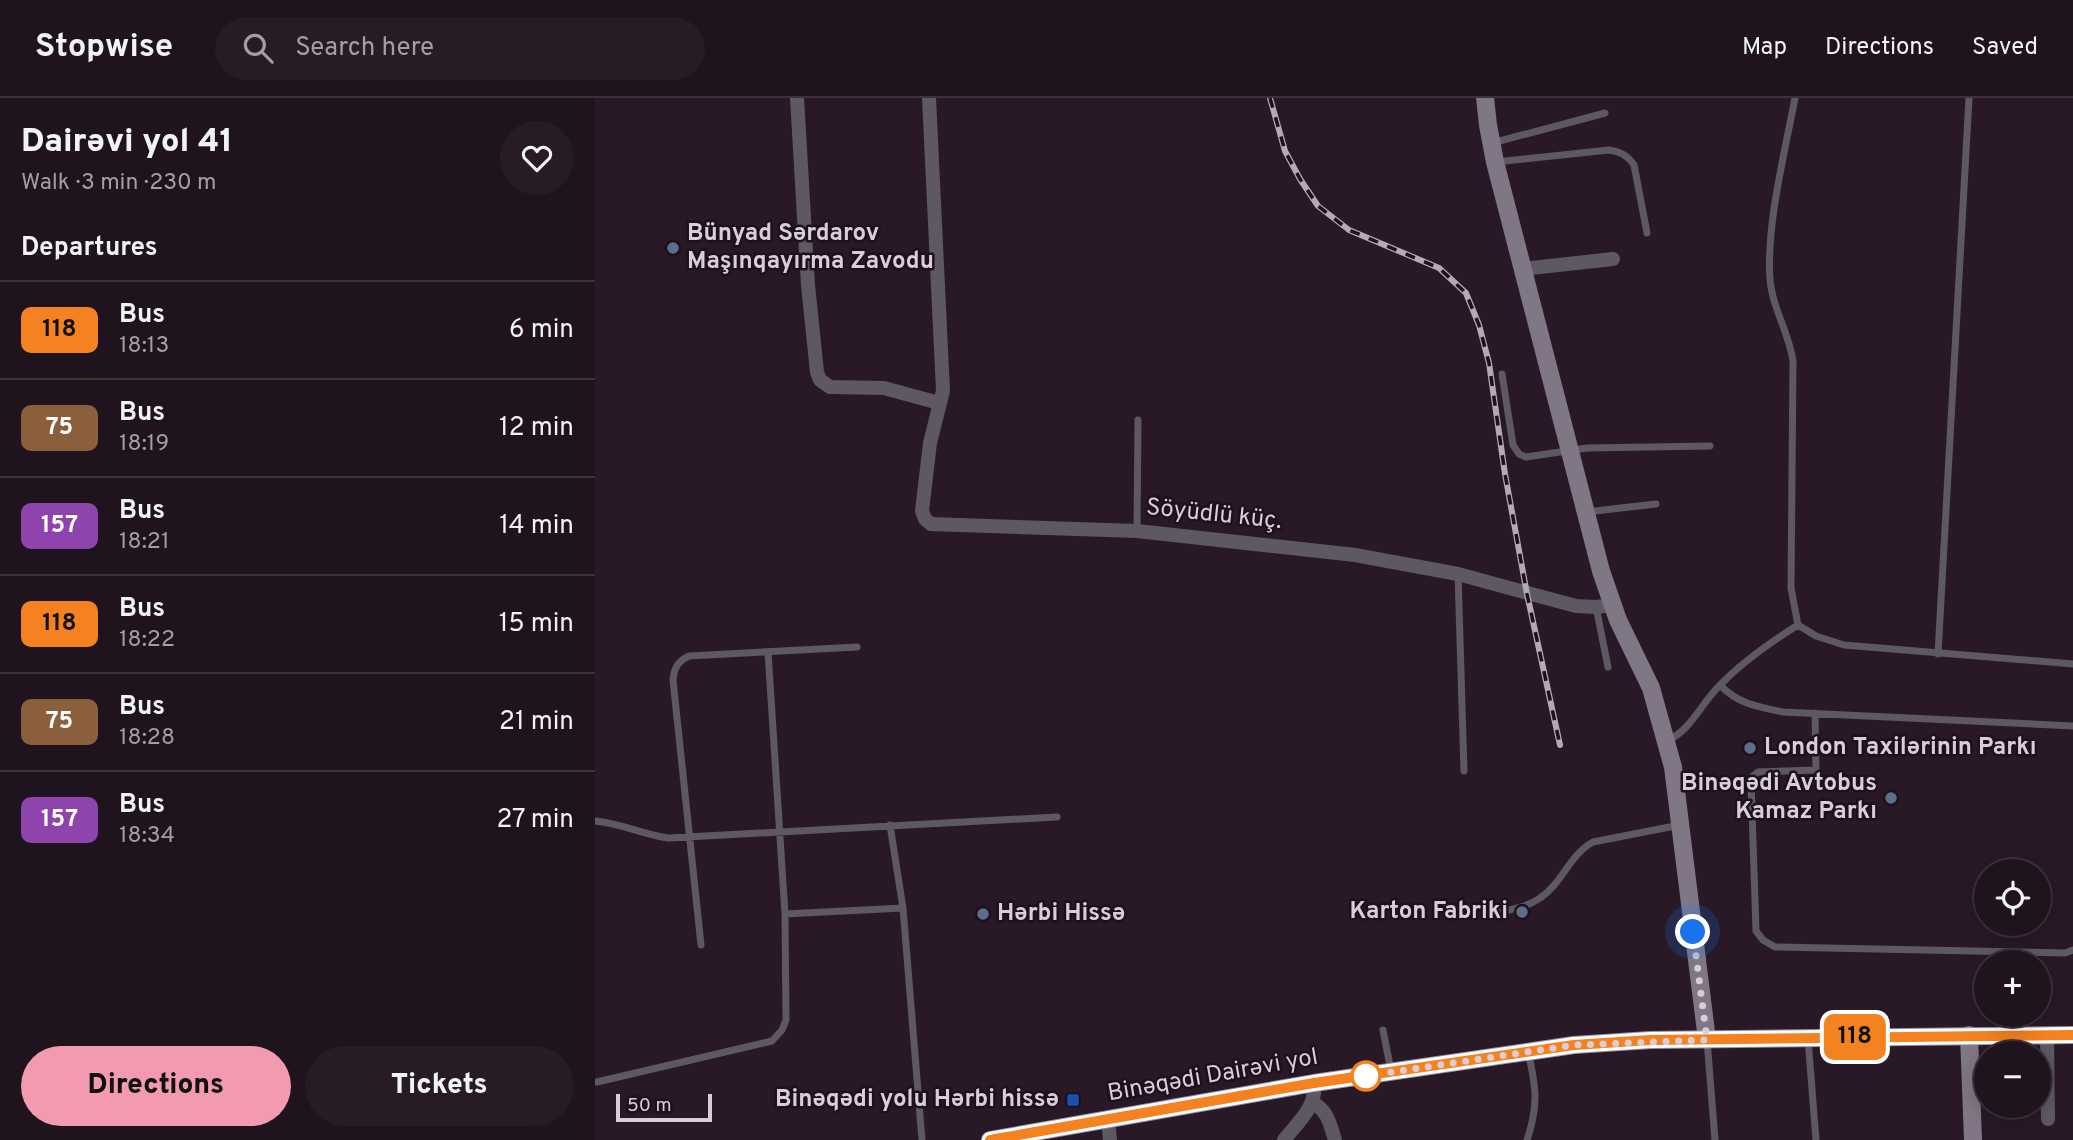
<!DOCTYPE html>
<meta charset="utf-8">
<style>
:root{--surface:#1f131d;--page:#271c26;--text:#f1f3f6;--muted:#a19ea4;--line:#3c323b;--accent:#f29aaf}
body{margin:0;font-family:Overpass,sans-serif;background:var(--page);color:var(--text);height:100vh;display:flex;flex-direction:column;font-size:26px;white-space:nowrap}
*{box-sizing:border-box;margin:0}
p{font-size:23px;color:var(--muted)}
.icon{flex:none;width:38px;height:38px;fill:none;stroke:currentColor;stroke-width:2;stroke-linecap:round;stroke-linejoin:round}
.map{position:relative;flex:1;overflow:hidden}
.drawer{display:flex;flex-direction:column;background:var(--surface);width:595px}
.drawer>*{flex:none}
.badge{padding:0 14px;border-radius:10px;font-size:24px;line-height:46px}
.tools{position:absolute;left:1379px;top:761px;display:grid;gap:14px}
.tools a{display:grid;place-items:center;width:77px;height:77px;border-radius:50%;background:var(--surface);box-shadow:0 4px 18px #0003,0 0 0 2px var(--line);font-size:35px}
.scale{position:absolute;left:21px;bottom:18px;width:96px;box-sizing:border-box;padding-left:7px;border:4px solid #d8ced7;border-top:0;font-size:19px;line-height:24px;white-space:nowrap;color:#d8ced7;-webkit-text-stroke:5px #1f101e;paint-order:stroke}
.you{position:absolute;width:35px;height:35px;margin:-18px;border:5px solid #fff;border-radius:50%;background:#1a73e8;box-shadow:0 0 0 10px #1a73e833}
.map>.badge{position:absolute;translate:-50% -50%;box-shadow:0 0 0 4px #fff}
h2{padding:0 21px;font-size:26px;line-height:63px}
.round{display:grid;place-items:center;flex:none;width:74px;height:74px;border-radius:37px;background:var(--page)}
.headline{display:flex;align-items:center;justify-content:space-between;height:119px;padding:0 21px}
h1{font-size:33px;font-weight:800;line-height:52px}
.action{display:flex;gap:14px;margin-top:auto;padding:14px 21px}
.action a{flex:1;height:80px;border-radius:42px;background:var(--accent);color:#111;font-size:28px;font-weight:800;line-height:80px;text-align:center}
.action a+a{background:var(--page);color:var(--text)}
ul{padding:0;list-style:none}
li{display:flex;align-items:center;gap:21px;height:98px;padding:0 21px;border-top:2px solid var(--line)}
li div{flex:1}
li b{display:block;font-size:26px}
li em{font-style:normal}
li .badge{min-width:77px;font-weight:700;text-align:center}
header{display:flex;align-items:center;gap:42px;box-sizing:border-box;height:98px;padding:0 35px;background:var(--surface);border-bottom:2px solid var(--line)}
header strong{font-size:33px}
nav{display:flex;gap:38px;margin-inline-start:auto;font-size:24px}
.search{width:490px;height:63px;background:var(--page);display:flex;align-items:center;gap:18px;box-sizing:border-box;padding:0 24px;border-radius:38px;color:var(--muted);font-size:26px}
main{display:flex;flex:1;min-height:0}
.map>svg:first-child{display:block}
</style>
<header>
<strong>Stopwise</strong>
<div class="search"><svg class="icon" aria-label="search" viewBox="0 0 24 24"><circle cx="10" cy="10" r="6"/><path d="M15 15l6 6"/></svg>Search here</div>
<nav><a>Map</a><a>Directions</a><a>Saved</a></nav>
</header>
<main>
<section class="drawer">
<div class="headline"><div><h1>Dairəvi yol 41</h1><p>Walk · 3 min · 230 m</p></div><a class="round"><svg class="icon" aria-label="heart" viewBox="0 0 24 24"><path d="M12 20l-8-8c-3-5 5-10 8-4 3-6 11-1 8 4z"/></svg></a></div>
<h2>Departures</h2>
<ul>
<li><span class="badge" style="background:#f58220;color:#111">118</span><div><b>Bus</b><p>18:13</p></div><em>6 min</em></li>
<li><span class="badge" style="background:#8b5e3c;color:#fff">75</span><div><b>Bus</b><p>18:19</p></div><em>12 min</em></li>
<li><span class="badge" style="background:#8e44ad;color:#fff">157</span><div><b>Bus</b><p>18:21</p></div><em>14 min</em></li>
<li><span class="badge" style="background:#f58220;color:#111">118</span><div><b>Bus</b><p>18:22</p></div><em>15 min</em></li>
<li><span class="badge" style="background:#8b5e3c;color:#fff">75</span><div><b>Bus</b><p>18:28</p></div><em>21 min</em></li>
<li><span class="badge" style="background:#8e44ad;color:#fff">157</span><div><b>Bus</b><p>18:34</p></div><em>27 min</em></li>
</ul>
<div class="action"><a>Directions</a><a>Tickets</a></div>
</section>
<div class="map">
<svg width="1478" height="1042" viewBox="0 0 1478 1042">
<rect width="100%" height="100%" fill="#291927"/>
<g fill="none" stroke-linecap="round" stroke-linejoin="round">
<path stroke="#5d5861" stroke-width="7" d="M1200,0C1190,53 1171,128 1175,181C1177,209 1194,235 1198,263L1196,490L1203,527L1221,538L1249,547L1478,566
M897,45L1010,15
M901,64L1014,52C1026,54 1032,57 1039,67L1052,135
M907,276L918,347L924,356L931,359L992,350L1115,348
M991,414L1061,406
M542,433L543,322
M863,476L869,673
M1001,509L1013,569
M173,554L190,816L308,810
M1343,556L1374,0
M1125,587C1143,606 1163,609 1188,614L1478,628
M1220,615L1221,672L1163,674L1158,678L1156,683L1161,833L1168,842L1180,849L1470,855L1478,852
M1072,643C1096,632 1106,606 1124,588C1148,563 1174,545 1203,527
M0,723C26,725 48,737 74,740L462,719
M295,727L308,810L327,1042
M897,816C913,812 931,810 945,800C967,786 974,757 998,744L1085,727
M106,847L78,582C79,570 83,563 94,558L262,549
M788,932L796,973
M1213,941L1221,1042
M1112,942L1120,1042
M2,984L177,943L187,932L191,922L190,816
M932,1042C944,1006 941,989 933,953"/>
<path stroke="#5d5861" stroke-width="14" d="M202,0L213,187L222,274L225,282L235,289L289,290L344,305
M334,0L348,293L335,345L327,413L330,421L336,426L542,433L760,457L863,476L981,508L1001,509L1017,507
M927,171L1018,161
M1452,937L1453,1021
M718,1005C733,1013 735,1026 740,1042
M513,1021L515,1042
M689,1042C703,1024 722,1009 719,985"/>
<path stroke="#807786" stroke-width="18" d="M890,0L893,27L900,64L1006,473L1023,522L1056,590L1078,669L1112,942
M1374,937L1378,1042"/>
<path stroke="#9a90a2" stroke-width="18" d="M395,1042L719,985L979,947L1055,942L1478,937"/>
<defs>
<path id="rail" d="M675,0L690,53L705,81L723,108L754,132L844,170L871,195L884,227L894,265L910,376L932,496L965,647"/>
</defs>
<use href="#rail" stroke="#b5aab4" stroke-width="6"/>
<use href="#rail" stroke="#1f101e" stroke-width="3.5" stroke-dasharray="10" stroke-linecap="butt"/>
</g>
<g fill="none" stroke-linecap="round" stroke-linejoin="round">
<defs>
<path id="line" d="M395,1042L719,985L979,947L1055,942L1478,937"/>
</defs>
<use href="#line" stroke="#fff" stroke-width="16"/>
<use href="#line" stroke="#f58220" stroke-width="10"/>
<path stroke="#d8ced7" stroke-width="7" stroke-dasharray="0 12.6" d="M771,978L979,947L1112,942L1098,834"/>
</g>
<g fill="#5c6f8a" stroke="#1f101e" stroke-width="2.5">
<circle cx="78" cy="150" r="7"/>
<circle cx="1155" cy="650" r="7"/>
<circle cx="1296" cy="700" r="7"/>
<circle cx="927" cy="814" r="7"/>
<circle cx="388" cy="816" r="7"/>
</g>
<circle fill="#fff" stroke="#f58220" stroke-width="3.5" cx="771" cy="978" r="14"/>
<rect fill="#1a4fb4" stroke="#1f101e" stroke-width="2.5" x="471" y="995" width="14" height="14" rx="3.5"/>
<g text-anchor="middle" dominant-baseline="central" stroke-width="5" stroke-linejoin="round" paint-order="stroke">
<g font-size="24" font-weight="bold" fill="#d8ced7" stroke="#1f101e" text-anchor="start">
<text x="92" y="136">Bünyad Sərdarov<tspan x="92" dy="28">Maşınqayırma Zavodu</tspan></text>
<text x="1169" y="650">London Taxilərinin Parkı</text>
<text x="1282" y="686" text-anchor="end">Binəqədi Avtobus<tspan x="1282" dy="28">Kamaz Parkı</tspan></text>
<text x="913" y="814" text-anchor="end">Karton Fabriki</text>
<text x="402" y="816">Hərbi Hissə</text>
<text x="464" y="1002" text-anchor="end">Binəqədi yolu Hərbi hissə</text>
</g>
<g font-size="24" fill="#d8ced7" stroke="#1f101e">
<text transform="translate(619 417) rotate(6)">Söyüdlü küç.</text>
<text transform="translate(618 978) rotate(-10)">Binəqədi Dairəvi yol</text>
</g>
</g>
</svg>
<div class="tools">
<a><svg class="icon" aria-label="locate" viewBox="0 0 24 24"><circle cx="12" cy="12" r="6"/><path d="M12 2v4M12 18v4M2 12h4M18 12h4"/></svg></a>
<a>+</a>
<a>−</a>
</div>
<div class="scale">50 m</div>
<div class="you" style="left:1098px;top:834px"></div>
<b class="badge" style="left:1260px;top:939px;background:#f58220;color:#111">118</b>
</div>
</main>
